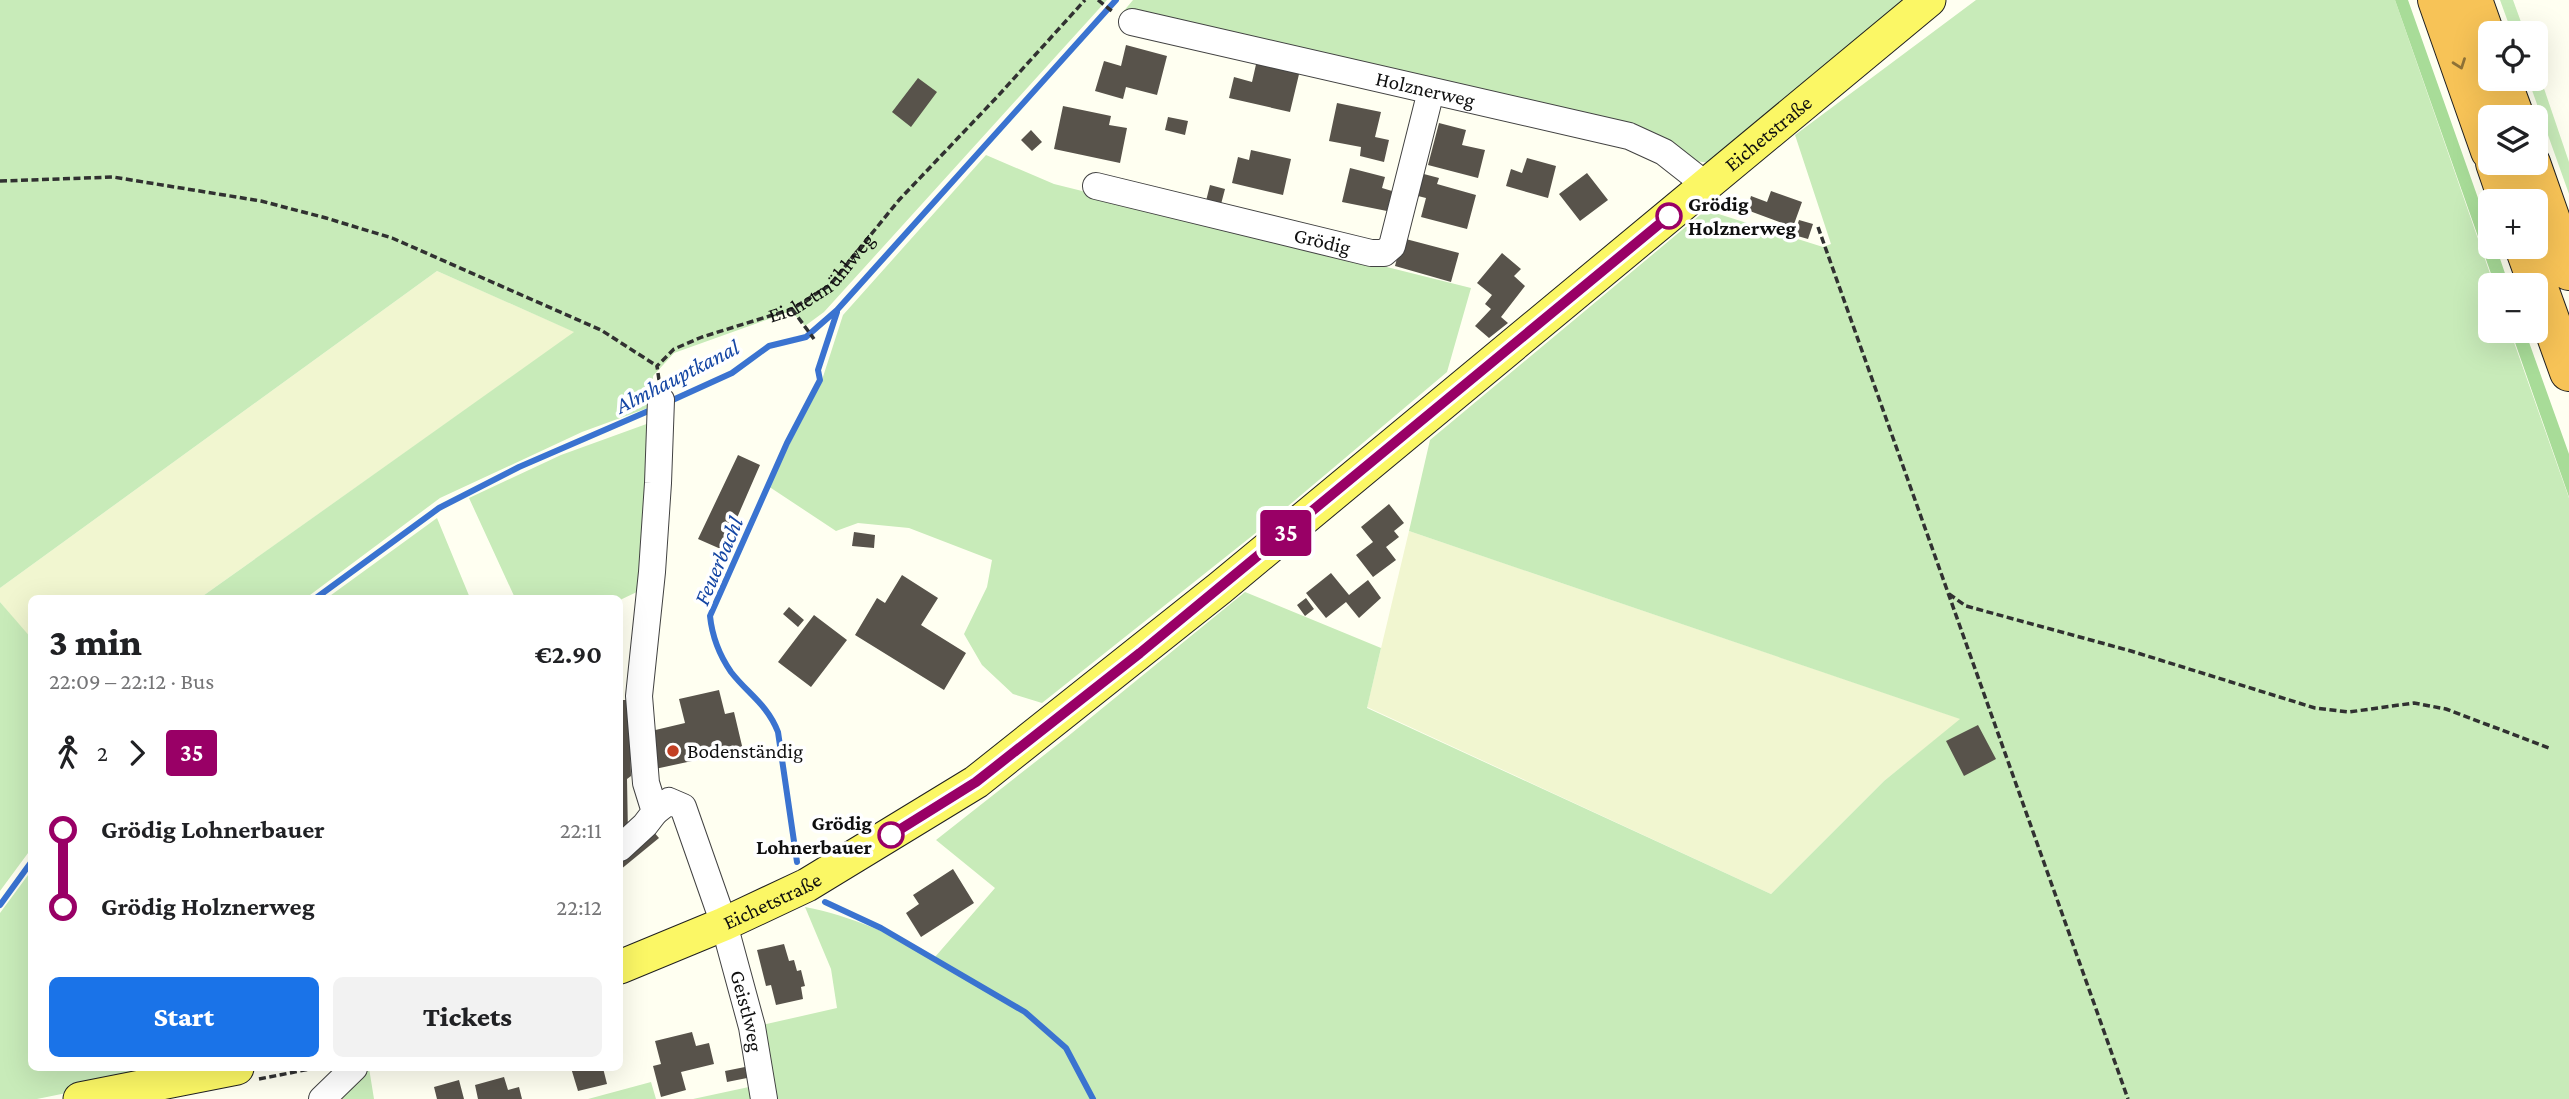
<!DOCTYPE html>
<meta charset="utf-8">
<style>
:root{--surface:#fff;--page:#f2f2f2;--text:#202124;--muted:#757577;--accent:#1a73e8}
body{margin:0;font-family:"Crimson Pro",serif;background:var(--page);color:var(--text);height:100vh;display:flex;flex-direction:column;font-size:26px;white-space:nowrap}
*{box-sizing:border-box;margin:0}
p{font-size:23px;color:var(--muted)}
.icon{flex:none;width:38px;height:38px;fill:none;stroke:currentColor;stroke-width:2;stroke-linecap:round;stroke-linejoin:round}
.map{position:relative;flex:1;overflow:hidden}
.details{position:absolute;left:28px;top:595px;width:595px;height:476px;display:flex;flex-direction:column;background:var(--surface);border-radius:10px;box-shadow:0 7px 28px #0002}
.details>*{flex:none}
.badge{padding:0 14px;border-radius:5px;font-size:24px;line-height:46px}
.controls{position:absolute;left:2478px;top:21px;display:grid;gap:14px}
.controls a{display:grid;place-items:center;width:70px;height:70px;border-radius:10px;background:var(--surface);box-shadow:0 7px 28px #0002;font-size:35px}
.map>.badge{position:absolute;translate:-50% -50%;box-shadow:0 0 0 4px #fff}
.legs{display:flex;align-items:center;gap:10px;height:77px;padding:0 21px;font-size:23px}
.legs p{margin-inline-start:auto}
.overview{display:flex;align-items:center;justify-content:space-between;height:119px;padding:0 21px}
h1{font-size:38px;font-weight:800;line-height:52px}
.primary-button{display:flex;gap:14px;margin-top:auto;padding:14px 21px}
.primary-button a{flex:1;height:80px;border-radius:10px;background:var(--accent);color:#fff;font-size:28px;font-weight:800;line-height:80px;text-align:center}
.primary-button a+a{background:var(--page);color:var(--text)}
ul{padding:0 21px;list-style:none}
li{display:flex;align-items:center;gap:24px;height:77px;font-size:26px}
li i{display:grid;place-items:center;width:10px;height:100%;margin:0 9px;background:currentColor}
li i::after{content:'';width:18px;height:18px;margin:-9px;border:5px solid;border-radius:50%;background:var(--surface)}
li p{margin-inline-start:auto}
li:first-child i{background:linear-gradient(#0000 50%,currentColor 0)}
li:last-child i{background:linear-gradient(currentColor 50%,#0000 0)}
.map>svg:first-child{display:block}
</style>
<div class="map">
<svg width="2569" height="1099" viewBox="0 0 2569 1099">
<rect width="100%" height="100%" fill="#fffff1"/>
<path fill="#f1f6d0" d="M437,271L575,332L200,598H32L31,639L0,602V588Z
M1409,531L1961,719L1884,781L1771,894L1367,707Z"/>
<path fill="#c8ebb9" d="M0,0H1107L824,312L805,326L791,311L674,353L653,376V406L582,432L440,498L306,598H200L574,332L437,271L0,588Z
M1133,0H1910L1711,163L1687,160L1648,137L1123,12Z
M1976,0H2395L2494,285H2490V331H2510L2569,498V1099H693L767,1083L758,1026L837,1008L831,969L805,907C852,916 893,935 935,957L995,888L936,840L1067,737L1245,592L1381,648L1367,708L1771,894L1884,781L1960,719L1409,531L1430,440L1706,210L1823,247L1831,244L1795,135Z
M2500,0H2513L2525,33H2512Z
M2536,65L2569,162V194L2528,79H2536Z
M986,155L1054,184L1471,288L1447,372L1262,528L1042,703L1013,694L982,665L964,634L987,587L992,560L909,528L858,523L836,531L768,486L821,383L843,315Z
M652,422L641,590L620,600L515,598L469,498L561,455Z
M437,518L470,598H327Z
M0,602L32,639L31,849L0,891Z
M31,871L32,1068H189L37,1099H0V913Z
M365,1068H369L374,1099H332Z
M651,1082L656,1099H588Z"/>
<path fill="#a8dc98" d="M2395,0H2408L2490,232V247H2496L2509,285H2495Z
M2511,331H2525L2569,454V497Z"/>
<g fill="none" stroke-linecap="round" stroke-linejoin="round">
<path stroke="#3a73d0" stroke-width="6" d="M666,403L732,373L769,346L806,337L837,310L1116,0
M316,598L439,508L519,467L653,409
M797,862L778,732C767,704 748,694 731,672C720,656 712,635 710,616L787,443L820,380L818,370L837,312
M825,902L881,928L1025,1012L1066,1048L1093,1099
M0,905L32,861"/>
</g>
<path fill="#58534b" d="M1126,45L1167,56L1157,95L1126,87L1123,99L1095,91L1104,61L1121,66Z
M1257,60L1300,70L1290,112L1229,98L1234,77L1252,82Z
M918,78L937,92L911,127L892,112Z
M1337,103L1381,112L1375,137L1389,140L1384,162L1360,156L1361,147L1329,141Z
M1063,106L1111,116L1109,125L1127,128L1120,163L1054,149Z
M1168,117L1188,121L1185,135L1165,130Z
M1439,123L1466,130L1462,145L1485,150L1478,178L1428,165Z
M1031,130L1042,142L1032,151L1021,140Z
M1251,150L1291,159L1283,195L1232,183L1238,157L1249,160Z
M1527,158L1556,166L1548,198L1506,186L1511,169L1522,173Z
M1350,168L1385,177L1382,188L1392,191L1387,211L1342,202Z
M1420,173L1439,178L1437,184L1476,195L1467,229L1421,217L1426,198L1414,195Z
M1587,173L1608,200L1580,221L1559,194Z
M1210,185L1225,189L1220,208L1205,205Z
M1771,191L1802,202L1793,227L1747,210L1751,196L1767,202Z
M1799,220L1813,224L1808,239L1794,235Z
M1402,238L1459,253L1451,282L1395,266Z
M1502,253L1521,269L1514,276L1525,286L1501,317L1508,323L1489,338L1475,326L1491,309L1485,304L1492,295L1477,283Z
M738,455L760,465L723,550L698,539Z
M1389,504L1404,523L1394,531L1399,537L1386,547L1396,560L1373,577L1356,555L1373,542L1361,527Z
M854,532L875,535L874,548L852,546Z
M1331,573L1349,595L1368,580L1381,598L1359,618L1346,602L1326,618L1306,593Z
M902,575L938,598L921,625L966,653L944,690L855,635L877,598L885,603Z
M1306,598L1314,609L1305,616L1297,605Z
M789,607L804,620L798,627L783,614Z
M814,615L847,640L811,687L778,662Z
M719,690L725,714L734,712L743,750L655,769L647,732L685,723L679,699Z
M620,700H629L631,776L627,779L628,835H620Z
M1978,725L1996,759L1964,776L1946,741Z
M652,830L659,838L620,870V857Z
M953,869L974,903L921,937L906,913L919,904L913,895Z
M784,944L789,961L794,960L797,971L801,970L805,986L801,987L803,999L776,1005L771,985L766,986L757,950Z
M692,1032L696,1046L709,1043L714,1064L681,1072L686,1090L661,1097L653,1066L661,1064L655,1041Z
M745,1067L747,1078L727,1082L725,1071Z
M571,1068H603L607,1084L578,1091Z
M504,1077L508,1090L519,1087L522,1099H478L475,1085Z
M459,1080L464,1099H437L434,1087Z"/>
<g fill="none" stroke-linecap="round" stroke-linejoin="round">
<defs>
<g id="minor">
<path id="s2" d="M1132,22L1629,136L1664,152L1706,185"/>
<path id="s3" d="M1096,186L1371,253H1384L1392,246L1431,91"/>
<path id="s4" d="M655,812L669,801L683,807L724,924L752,1027L764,1099"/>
<path d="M620,848L645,825L655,812L646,783L639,696L652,572L658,483L661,400"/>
<path d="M322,1099L354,1068"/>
</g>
<g id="major">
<path id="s5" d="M620,967L724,924L807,885L976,782L1220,588L1929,0"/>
<path d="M80,1099L237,1068"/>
</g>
<path id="highway" d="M2437,0L2490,151
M2473,0L2490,48
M2501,79L2515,117
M2495,163L2508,201
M2531,163L2569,271
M2524,247L2569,372"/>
</defs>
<use href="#minor" stroke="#424242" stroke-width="28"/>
<use href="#major" stroke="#202020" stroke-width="35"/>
<use href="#highway" stroke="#202020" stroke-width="40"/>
<g stroke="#313131" stroke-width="3.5" stroke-dasharray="7 3.5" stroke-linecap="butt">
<path d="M1098,0L1113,12"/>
<path d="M0,181L113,177L261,201L326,218L392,238L601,330L657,366"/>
<path d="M1818,227L2128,1099"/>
<path d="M792,309L814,339"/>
<path id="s1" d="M659,380L657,366L674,349L702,337L792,309L830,285L899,200L997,97L1085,0"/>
<path d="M1949,594L1966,606L2131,651L2315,708L2349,712L2414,703L2446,709L2549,748"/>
<path d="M259,1079L315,1068"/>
</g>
<use href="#minor" stroke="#fff" stroke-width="26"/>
<use href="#major" stroke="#fbf765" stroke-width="33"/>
<use href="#highway" stroke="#f7c357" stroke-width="38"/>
</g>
<defs><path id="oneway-chevron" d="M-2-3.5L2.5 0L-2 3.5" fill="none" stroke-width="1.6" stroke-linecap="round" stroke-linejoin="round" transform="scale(1.75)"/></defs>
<use stroke="#8f7237" href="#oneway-chevron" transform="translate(2460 64) rotate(70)"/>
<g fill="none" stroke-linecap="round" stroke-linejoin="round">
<defs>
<path id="line-1" d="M891,835L976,782L1140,653L1669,216"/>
</defs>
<use href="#line-1" stroke="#fff" stroke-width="16"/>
<use href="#line-1" stroke="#906" stroke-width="10"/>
</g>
<g fill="#fff" stroke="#906" stroke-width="3.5">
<circle cx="1669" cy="216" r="12"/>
<circle cx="891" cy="835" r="12"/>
</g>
<circle fill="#c23f23" stroke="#fff" stroke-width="2.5" cx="673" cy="751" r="7"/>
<g text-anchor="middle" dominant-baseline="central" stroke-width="7" stroke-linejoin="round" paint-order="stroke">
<g font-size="21" fill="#0f0f0f" stroke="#fff">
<text stroke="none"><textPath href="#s2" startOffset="301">Holznerweg</textPath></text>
<text stroke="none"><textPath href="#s5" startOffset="1426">Eichetstraße</textPath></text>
<text stroke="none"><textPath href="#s3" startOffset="233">Grödig</textPath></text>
<text stroke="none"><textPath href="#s1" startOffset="205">Eichetmühlweg</textPath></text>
<text stroke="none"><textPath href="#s5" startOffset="166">Eichetstraße</textPath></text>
<text stroke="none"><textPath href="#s4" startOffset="247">Geistlweg</textPath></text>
</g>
<g font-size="21" font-weight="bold" fill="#0f0f0f" stroke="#fff" text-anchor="start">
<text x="1688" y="204">Grödig<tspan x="1688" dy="24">Holznerweg</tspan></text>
<text x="872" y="823" text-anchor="end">Grödig<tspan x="872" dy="24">Lohnerbauer</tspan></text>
</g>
<g font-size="21" fill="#0f0f0f" stroke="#fff" text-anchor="start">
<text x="687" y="751">Bodenständig</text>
</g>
<g font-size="23" font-style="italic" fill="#1546a4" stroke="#fff">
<text transform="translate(677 376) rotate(-27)">Almhauptkanal</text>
<text transform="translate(718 561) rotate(-67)">Feuerbachl</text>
</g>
</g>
</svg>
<div class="controls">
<a><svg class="icon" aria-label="locate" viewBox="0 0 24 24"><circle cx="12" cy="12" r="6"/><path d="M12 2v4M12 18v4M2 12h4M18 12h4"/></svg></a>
<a><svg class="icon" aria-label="layers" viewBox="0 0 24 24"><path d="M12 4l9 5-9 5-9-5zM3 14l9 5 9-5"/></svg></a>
<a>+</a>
<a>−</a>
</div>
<b class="badge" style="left:1286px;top:533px;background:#906;color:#fff">35</b>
<section class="details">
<div class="overview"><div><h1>3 min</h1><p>22:09 – 22:12 · Bus</p></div><b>€2.90</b></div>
<div class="legs"><svg class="icon" aria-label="walk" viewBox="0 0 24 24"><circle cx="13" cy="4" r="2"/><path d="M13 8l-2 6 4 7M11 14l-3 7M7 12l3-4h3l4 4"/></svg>2<svg class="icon" aria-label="forward" viewBox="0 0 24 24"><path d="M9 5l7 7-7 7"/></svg><b class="badge" style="background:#906;color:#fff">35</b></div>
<ul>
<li><i style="color:#906"></i><b>Grödig Lohnerbauer</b><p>22:11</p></li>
<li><i style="color:#906"></i><b>Grödig Holznerweg</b><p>22:12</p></li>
</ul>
<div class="primary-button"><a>Start</a><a>Tickets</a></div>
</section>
</div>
